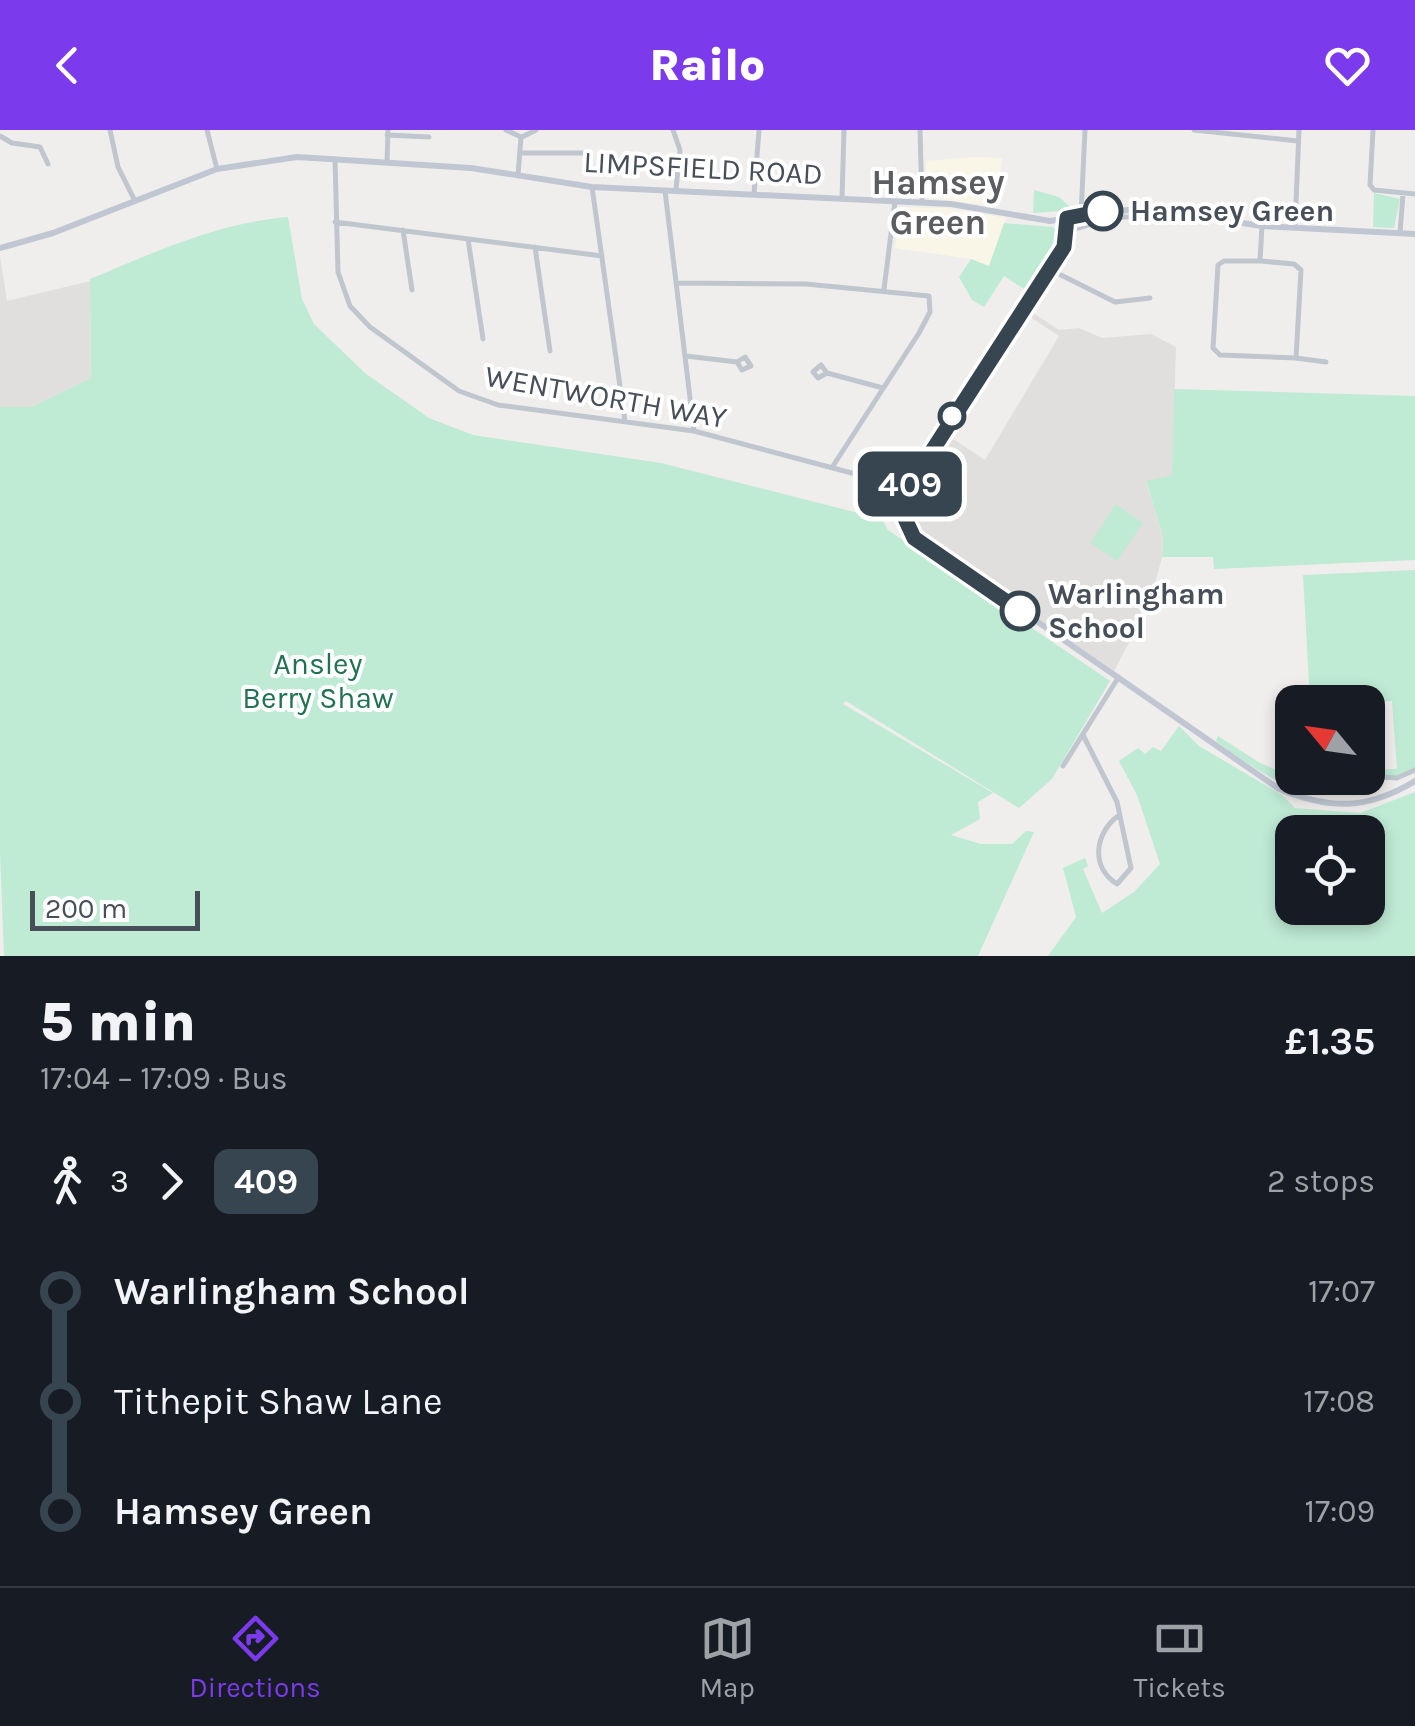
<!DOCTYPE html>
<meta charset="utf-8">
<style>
:root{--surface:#171b24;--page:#20242c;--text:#f1f3f6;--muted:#9ea1a6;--line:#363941;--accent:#7c3aed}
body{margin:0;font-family:Karla,sans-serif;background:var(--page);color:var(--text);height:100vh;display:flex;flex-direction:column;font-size:38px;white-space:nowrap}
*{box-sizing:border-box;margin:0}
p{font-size:32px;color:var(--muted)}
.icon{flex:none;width:55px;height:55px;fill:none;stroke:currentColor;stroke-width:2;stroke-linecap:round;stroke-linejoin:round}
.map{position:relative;height:826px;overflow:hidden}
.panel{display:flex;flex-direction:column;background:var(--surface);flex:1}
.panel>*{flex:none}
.badge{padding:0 20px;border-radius:15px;font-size:35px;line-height:65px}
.needle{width:65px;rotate:299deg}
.tools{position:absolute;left:1275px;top:555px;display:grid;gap:20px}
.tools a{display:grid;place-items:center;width:110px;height:110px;border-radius:20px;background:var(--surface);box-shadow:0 5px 15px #0003;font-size:50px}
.scale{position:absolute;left:30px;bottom:25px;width:170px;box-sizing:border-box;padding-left:10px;border:5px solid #474f59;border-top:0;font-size:28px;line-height:35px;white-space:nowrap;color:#474f59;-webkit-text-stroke:8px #fff;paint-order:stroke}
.map>.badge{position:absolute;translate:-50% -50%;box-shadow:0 0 0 5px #fff}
.legs{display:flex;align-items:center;gap:15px;height:110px;padding:0 40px;font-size:32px}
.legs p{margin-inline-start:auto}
.head{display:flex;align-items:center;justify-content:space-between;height:170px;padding:0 40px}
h1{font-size:55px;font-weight:800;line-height:75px}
ul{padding:0 40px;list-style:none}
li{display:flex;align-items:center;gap:35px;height:110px;font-size:38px}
li i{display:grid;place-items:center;width:15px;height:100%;margin:0 12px;background:currentColor}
li i::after{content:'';width:25px;height:25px;margin:-12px;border:8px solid;border-radius:50%;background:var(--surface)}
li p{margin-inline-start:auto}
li:first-child i{background:linear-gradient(#0000 50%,currentColor 0)}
li:last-child i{background:linear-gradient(currentColor 50%,#0000 0)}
header{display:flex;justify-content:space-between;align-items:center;height:130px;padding:0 40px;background:var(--accent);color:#fff;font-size:45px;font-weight:800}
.tabs{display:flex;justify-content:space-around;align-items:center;height:140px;border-top:2px solid var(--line);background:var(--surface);font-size:28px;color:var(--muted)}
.tabs a{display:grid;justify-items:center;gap:5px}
.tabs .on{color:var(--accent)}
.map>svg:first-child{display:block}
</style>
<header><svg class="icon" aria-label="back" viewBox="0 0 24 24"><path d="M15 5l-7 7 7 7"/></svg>Railo<svg class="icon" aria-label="heart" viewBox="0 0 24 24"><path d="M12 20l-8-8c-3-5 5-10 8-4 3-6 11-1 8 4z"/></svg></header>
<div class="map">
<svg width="1415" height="826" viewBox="0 0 1415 826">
<rect width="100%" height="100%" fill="#f0eeed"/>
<path fill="#f9f6e8" d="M974,27L1002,28L996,76L927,68L926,31Z
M901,77L948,78L1006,88L989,137L971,129L895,118Z"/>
<path fill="#e1dfde" d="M0,126L7,171L90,151L91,248L31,277H0Z
M1027,179L1059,200L1079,198L1102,208L1151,204L1176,217L1172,346L1146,352L1163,407L1162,427L1150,473L1114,541L917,405L908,391L907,375L914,360L938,318L947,312V305L985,330L1059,206L1024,183Z"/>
<path fill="#bfead4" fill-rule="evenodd" d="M1034,60L1059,67L1074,80L1033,83Z
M1374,63L1400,69L1394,98L1373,97Z
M288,87L302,169L314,194L365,243L429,288L473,305L661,333L882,389L888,400L1110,551L1052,649L1019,678L846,571L843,574L993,663L978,672L980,689L951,705L981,714H1012L1026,701L1034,702L978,826H4L0,722V277H31L91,248L90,149C156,122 216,93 288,87Z
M1004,93L1053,97L1062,107L1027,161L1004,146L984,177L972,170L959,147L971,129L989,136Z
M1174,259L1415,266V430L1214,439L1213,427H1162L1163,407L1146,351L1172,345Z
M1116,374L1143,393L1117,431L1090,413Z
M1415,440V640C1316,675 1300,672 1216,611L1218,606L1260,633L1300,650L1368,648V640L1397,639L1392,571L1310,572L1303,445Z
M1179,596L1199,616L1282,665L1295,678L1360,683L1415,662V826H1048L1076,787L1063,738L1085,728L1088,736L1083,739L1102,783L1134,762L1160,734L1137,665L1119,631L1138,618L1145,624L1153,617L1161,621ZM1368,702V778H1292V702Z"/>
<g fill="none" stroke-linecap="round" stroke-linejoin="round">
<path stroke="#bfc6ce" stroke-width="5" d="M110,0L118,37L134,69
M207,0L217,39
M506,0L521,7L518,45
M673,0L680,20L676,59
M920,0L922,72
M1194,0L1298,11
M1373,0L1370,55L1374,60L1415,64
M387,5L429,7
M0,6L12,13L40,17L48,34
M522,7L536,0
M520,23H589
M335,29L338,142L350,176L370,197L459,261L498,275L694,301L908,358
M387,33L388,0
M592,57L625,292
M665,61L694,301
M754,64L759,0
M842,69L844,0
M1081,85L1085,0
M335,92L602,126
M1295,97L1299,0
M403,100L412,160
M1068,101L1111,88L1142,86L1143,78
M1400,103L1403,64
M468,109L483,209
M535,117L550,221
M1260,131H1224L1218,135L1213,218L1220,225L1296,228L1301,140L1294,134L1260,131L1262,96
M1049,139L1115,172L1150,168
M677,153L806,154L929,166L930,182L919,203L833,336
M884,159L895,72
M686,226L737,232L742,240L751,236L745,227L737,232
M1296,228L1326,232
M827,243L818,248L813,242L821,235L827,243L883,258
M1083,605L1117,672L1131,738L1117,754C1090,737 1095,703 1118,686
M1063,636L1118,548
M1368,646L1397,648L1415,640
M1283,658L1344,648"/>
<path stroke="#c0c7d2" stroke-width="6" d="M1067,88L1063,117L908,358L901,382L908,402L1279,659C1331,680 1367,680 1415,651
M0,118L53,103L217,39L297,27L471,38L592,57L951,74L1050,91L1142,78L1262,96L1415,104"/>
</g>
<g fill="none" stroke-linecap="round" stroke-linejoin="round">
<defs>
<path id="line-1" d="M1020,481L914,408L902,382L908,358L1064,117L1067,88L1103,81"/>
</defs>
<use href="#line-1" stroke="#fff" stroke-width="22"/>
<use href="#line-1" stroke="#36454f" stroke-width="15"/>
</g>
<g fill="#fff" stroke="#36454f" stroke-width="5">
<circle cx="1103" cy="81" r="18"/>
<circle cx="952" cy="286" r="12"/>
<circle cx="1020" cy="481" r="18"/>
</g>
<g text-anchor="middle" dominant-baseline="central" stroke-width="8" stroke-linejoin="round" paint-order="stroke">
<g font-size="30" fill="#474f59" stroke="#fff">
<text transform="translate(703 38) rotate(3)">LIMPSFIELD ROAD</text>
<text transform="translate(606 267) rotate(10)">WENTWORTH WAY</text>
</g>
<g font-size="30" font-weight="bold" fill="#474f59" stroke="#fff" text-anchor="start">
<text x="1130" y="81">Hamsey Green</text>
<text x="1048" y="464">Warlingham<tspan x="1048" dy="34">School</tspan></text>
</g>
<g font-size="30" fill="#207252" stroke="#fff">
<text x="318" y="534">Ansley<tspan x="318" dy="34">Berry Shaw</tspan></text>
</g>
<g font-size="35" font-weight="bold" fill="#5b5d61" stroke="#fff">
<text x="938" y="52">Hamsey<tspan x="938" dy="40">Green</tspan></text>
</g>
</g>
</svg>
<div class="tools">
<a><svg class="needle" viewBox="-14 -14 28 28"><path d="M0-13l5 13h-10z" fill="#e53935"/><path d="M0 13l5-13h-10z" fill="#9ea1a6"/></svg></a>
<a><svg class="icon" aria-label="locate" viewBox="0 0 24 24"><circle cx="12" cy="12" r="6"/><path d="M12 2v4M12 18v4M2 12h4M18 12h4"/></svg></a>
</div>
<div class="scale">200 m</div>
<b class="badge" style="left:910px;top:354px;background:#36454f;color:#fff">409</b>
</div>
<section class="panel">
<div class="head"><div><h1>5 min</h1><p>17:04 – 17:09 · Bus</p></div><b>£1.35</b></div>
<div class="legs"><svg class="icon" aria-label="walk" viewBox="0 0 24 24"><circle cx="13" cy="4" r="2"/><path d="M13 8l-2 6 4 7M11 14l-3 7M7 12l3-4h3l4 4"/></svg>3<svg class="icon" aria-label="forward" viewBox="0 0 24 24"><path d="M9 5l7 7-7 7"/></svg><b class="badge" style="background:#36454f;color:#fff">409</b><p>2 stops</p></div>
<ul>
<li><i style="color:#36454f"></i><b>Warlingham School</b><p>17:07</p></li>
<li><i style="color:#36454f"></i><span>Tithepit Shaw Lane</span><p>17:08</p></li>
<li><i style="color:#36454f"></i><b>Hamsey Green</b><p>17:09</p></li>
</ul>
</section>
<nav class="tabs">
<a class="on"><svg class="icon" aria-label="directions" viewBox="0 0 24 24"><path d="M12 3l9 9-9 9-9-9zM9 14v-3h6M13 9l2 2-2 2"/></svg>Directions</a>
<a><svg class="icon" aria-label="map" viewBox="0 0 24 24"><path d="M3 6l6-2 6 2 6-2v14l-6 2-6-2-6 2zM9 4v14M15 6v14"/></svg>Map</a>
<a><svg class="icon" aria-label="tickets" viewBox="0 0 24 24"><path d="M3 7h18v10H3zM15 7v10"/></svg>Tickets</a>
</nav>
